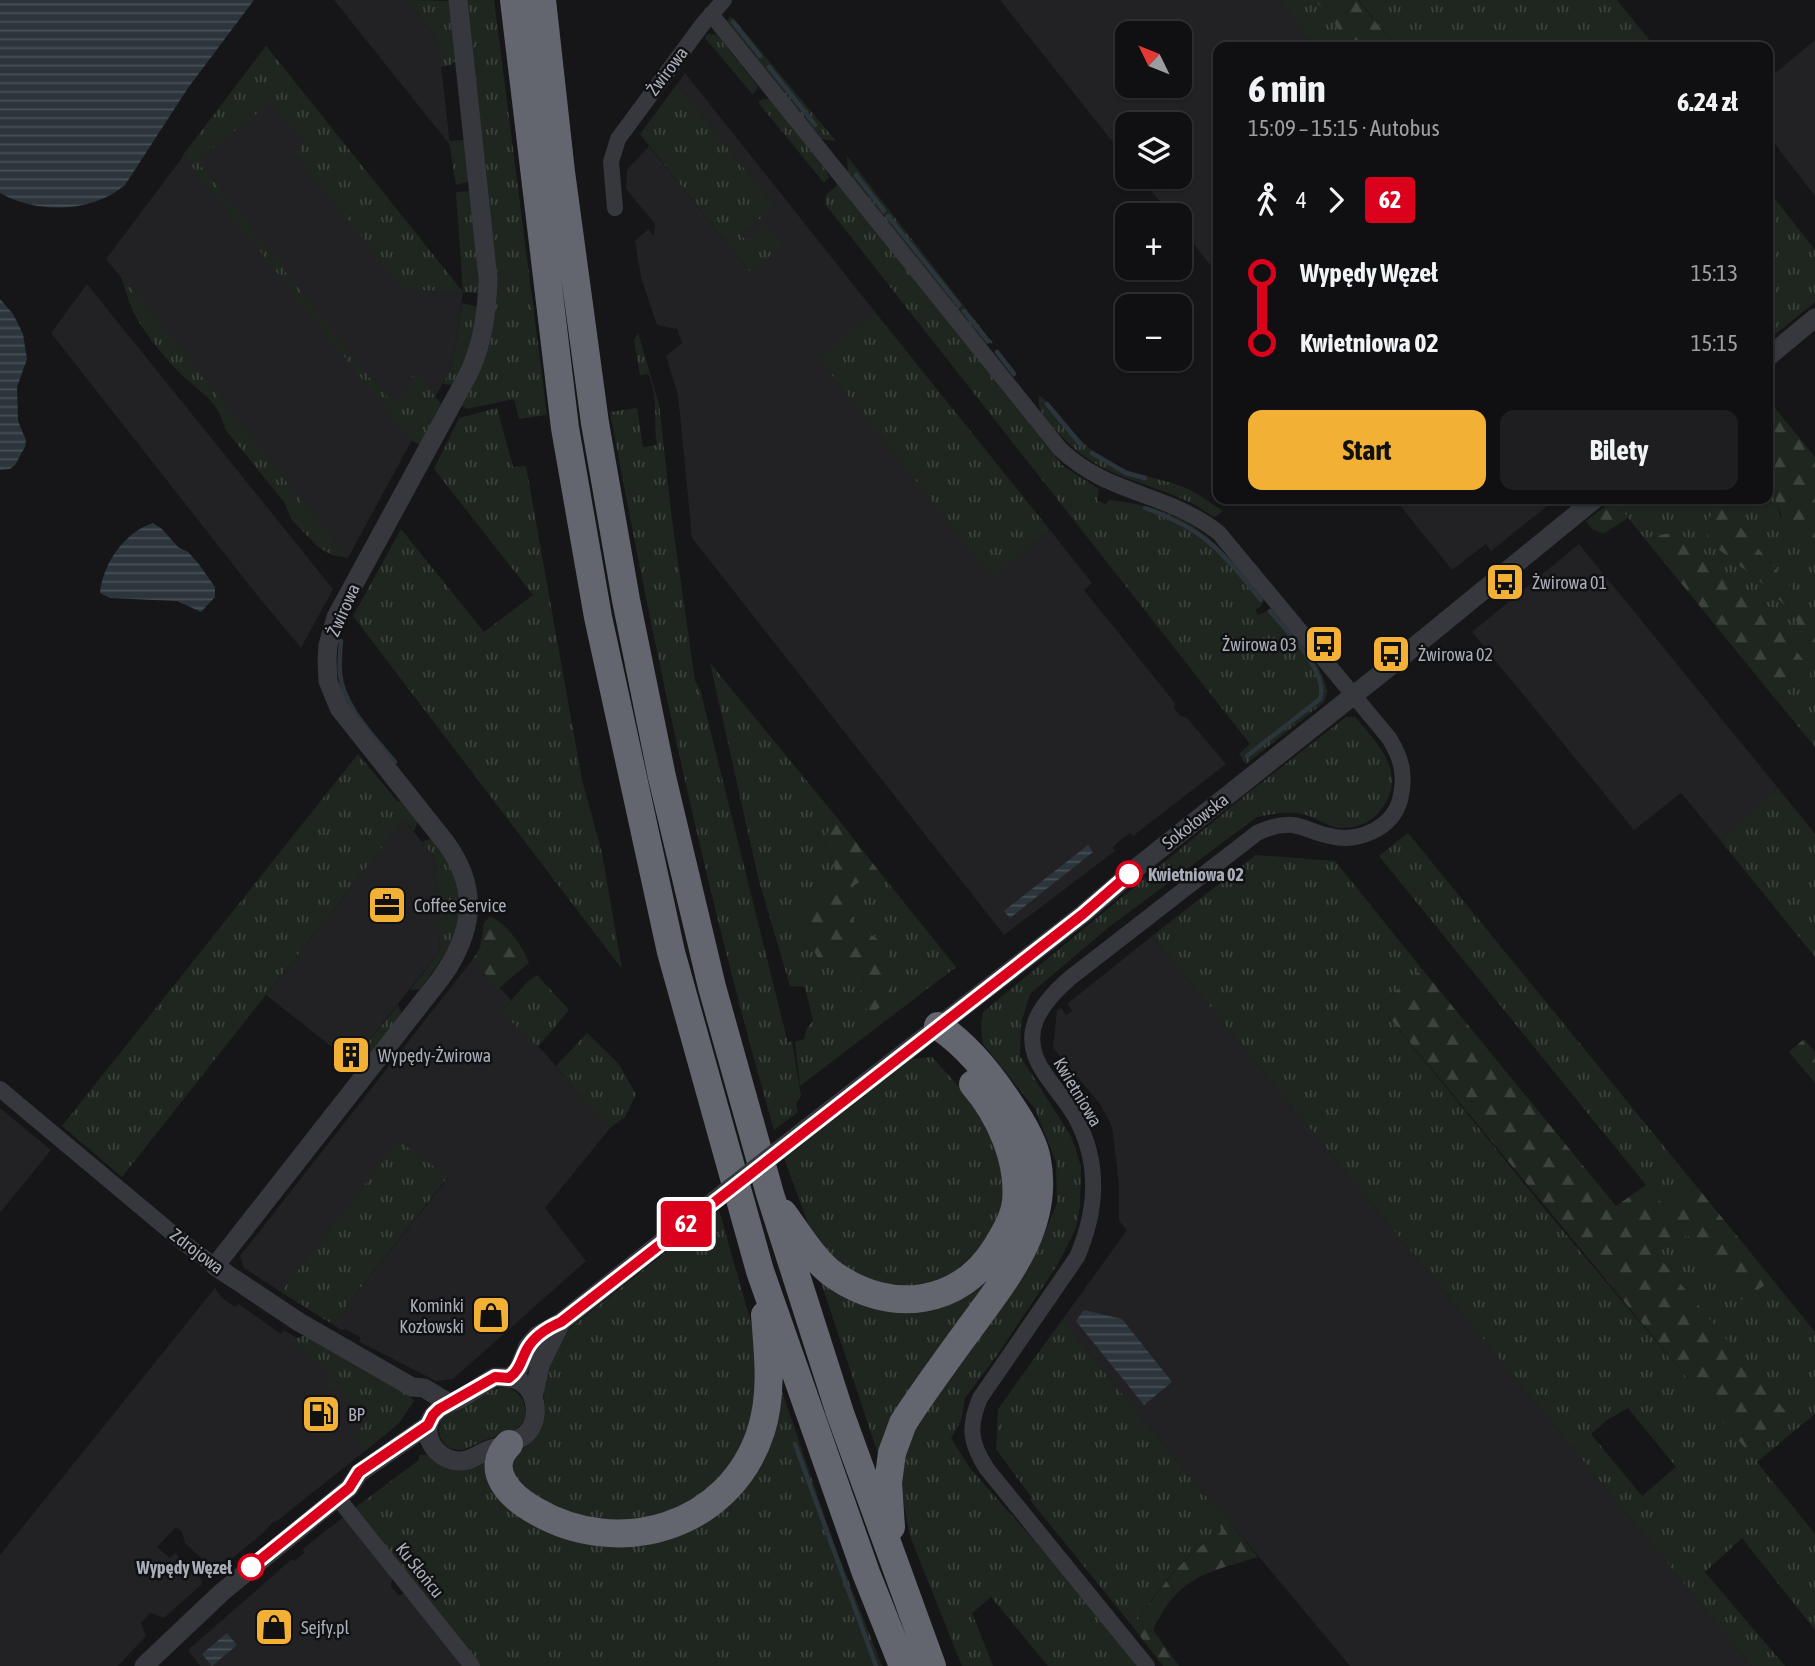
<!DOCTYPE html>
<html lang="pl">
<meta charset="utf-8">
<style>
:root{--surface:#101012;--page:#1e1e20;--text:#f1f3f6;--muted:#9c9d9f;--line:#303032;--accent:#f2b134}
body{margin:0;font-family:"Asap Condensed",sans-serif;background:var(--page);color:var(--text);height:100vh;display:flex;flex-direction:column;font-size:26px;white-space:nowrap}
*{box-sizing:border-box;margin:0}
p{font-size:23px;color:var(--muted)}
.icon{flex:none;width:38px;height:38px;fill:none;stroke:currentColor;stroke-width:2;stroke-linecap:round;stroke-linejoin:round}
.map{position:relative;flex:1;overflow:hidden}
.panel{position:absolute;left:1213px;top:42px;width:560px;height:462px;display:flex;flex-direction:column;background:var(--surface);border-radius:14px;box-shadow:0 2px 5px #0004,0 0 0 2px var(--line)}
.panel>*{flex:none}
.badge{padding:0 14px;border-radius:5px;font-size:24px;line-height:46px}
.needle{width:46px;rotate:313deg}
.buttons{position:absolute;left:1115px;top:21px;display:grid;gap:14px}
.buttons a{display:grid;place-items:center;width:77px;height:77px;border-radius:14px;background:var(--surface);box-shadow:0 2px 5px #0004,0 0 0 2px var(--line);font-size:35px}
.map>.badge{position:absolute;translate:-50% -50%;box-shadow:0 0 0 4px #fff}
.legs{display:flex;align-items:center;gap:10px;height:77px;padding:0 35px;font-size:23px}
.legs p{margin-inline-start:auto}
.overview{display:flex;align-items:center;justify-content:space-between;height:119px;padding:0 35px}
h1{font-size:38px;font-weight:700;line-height:52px}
.button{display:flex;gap:14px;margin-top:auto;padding:14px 35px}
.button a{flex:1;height:80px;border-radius:14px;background:var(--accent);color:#111;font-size:28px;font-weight:700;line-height:80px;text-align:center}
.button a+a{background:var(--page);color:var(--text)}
ul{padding:0 35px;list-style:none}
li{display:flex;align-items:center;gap:24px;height:70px;font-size:26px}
li i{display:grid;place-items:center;width:10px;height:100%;margin:0 9px;background:currentColor}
li i::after{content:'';width:18px;height:18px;margin:-9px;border:5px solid;border-radius:50%;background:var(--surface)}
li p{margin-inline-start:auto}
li:first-child i{background:linear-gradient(#0000 50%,currentColor 0)}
li:last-child i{background:linear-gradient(currentColor 50%,#0000 0)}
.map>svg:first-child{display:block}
</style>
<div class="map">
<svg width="1815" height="1666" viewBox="0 0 1815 1666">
<defs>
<pattern id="grass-tufts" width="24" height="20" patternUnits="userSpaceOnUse" patternTransform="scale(1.75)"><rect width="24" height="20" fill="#1e261f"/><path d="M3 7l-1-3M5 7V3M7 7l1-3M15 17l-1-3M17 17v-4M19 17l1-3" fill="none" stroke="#3c433d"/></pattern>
<pattern id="forest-firs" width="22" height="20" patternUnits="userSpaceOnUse" patternTransform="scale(1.75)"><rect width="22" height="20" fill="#1e261f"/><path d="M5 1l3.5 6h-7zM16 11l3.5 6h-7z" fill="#3c433d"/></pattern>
<pattern id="water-rules" width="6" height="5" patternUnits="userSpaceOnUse" patternTransform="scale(1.75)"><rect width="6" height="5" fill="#2c353c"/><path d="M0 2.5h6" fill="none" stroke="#485056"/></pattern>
</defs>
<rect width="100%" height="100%" fill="#161618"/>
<path fill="#222225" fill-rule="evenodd" d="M334,0H407L438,39L450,145Z
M1000,0H1279L1317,47H1218V275L1180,226V215H1171L1140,177H1180V124H1127V160ZM1127,33H1180V86H1127Z
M1815,40V196L1768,135V79Z
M266,46L463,293L452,366L348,558L106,259Z
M685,73L875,312L819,359L992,575L1050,530L1092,583L1084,590L1175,703L1174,708L1180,716L1187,718L1226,764L1133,836L1130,833L1123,838L1113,847L1115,851L1004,935L692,538L678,395L666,356L682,343L677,329L657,325L641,277L635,241L648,229L654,236L655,224L626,189L627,170L649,146L750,272L746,241L741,234L775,207L677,84Z
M87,284L333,589L301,648L257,595L51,333Z
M1395,499H1556L1491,551L1486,544L1452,570Z
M1579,544L1778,788L1720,840L1681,793L1634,830L1472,632Z
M404,820L435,858L440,951L358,1054H355L350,1061L266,995Z
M1152,936L1752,1666H1350L1214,1503L1212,1504L1062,1320L1127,1230L1119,1221V1185L1112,1127L1100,1104L1053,1048L1057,1010L1061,1008L1066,1015L1072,1011L1067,1004Z
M473,959L511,1000L501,1012L545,1053L587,1105L611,1127L545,1208L586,1261L453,1379L436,1381L360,1342V1337L345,1329L341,1330L332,1324L448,1178L399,1142L281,1292L244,1268L240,1256Z
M0,1108L51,1150L0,1213Z
M215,1288L221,1297L235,1307L239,1304L281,1334L284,1330L314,1349L395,1427L277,1521L273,1522L263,1533L216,1572L185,1543L182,1532L176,1527L157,1547L170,1558L175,1553L201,1579L202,1584L164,1618L150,1613L141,1623L146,1636L118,1666H0V1555Z
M346,1515L393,1574L391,1586L399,1596L407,1592L466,1666H200L188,1650L285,1565L292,1559L295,1561L304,1553L303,1550L305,1547Z"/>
<path fill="url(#grass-tufts)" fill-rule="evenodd" d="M407,0L449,1L455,61L451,65L441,67L438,39Z
M465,0H494L547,415L519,419L514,399L467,409L462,406L479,374L486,351Z
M1279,0H1315L1353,47H1317Z
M1346,0H1617L1655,47H1396L1359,0L1349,3Z
M730,17L733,18L836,141L821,139L728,23L727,20Z
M707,34L717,35L758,87L753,95L705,38Z
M266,46L463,292L456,192L472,191L479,293L404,289L298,157L303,141L272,101L197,161L369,377L393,403L417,383L412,376L418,375L441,404V411L422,446L412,441L183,155Z
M677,84L775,207L741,234L746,241L766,225L782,246L750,272L640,134Z
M763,99H770L827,172L829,177L824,183L758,102Z
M463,140L466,143L470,181L456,185L449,141Z
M847,156L993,343L986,344L848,174Z
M838,184L1062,465L1099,489L1097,501L1106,504L1109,500C1191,509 1214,538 1264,598L1261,606L1255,610L1258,615L1272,609C1287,628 1341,681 1323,703L1246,764L1239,754L1250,744L825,204L826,195Z
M1768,190L1815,250V302L1768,340Z
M121,276L348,558L332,555L318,547L292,520L284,502L225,429C219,398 192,388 173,366C159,350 143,331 134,313C128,301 125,288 121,276Z
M462,303L478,307L468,355L453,385L443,384L452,366Z
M875,312L1050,530L992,576L818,358Z
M638,333L659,404L672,520L695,681L700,689L783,1023L788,1043L792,1041L801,1096L796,1104L798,1112L774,1130C706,894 655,654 610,412L637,408L643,447L657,445C653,422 659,396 648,374L640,375L634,340Z
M1039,395C1064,415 1077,443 1104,459C1128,474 1155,477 1181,486C1196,492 1209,502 1223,511L1215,517C1205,512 1197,505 1187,501C1132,476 1097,478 1054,428C1044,418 1037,410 1039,395Z
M497,408L513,467L526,466L582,780L602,853L622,969L353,616L401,529L484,632L533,595L434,469L459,418Z
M1768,488L1776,499L1780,516L1815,556V608H1808L1725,509L1709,542L1767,587L1792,613L1803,629L1815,654V747L1773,696L1788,684L1805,686L1810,673L1790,644L1781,621L1772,609L1730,584L1716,571L1705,556L1664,534L1645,539L1614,500L1768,499Z
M710,663L834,814L824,845L834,866L843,891L868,878L882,875L956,967L800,1086L795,1042L804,1039L807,1028L813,1021L805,987L790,986L758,877ZM849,901L854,922L884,944L856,1005L864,982L862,963L842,958Z
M1346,717H1355C1379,745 1409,775 1380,811C1370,823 1357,828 1341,828C1330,828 1317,818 1306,815C1289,810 1273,814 1257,817L1109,927L1030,994L1021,1023L1020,1056L1071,1136L1081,1166L1080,1205L1076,1228L1058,1264L998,1354L965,1398L961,1421L951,1438L970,1468L1046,1554L1138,1666H1048L991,1597L972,1613L993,1666H962L910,1536L902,1495L901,1472L908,1435L1037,1251L1057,1203L1056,1162L1035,1109L983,1044L981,1025L983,1012L1248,793Z
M358,754L398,802L403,799L418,821L414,831L404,820L122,1177L62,1126Z
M1778,788L1815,834V957L1720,840Z
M1408,833L1697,1187L1667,1209L1646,1185L1379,856Z
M430,839C440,844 445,856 449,865C473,916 450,950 420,989L410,990L440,951L435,858L422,842Z
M1256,855L1335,861L1422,969L1379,1005L1548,1213L1745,1447L1786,1413L1653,1250L1688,1235L1742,1300L1773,1280L1815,1332V1414L1757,1462L1815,1534V1630L1742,1538L1705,1572L1785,1666H1752L1152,936ZM1628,1408L1676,1467L1642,1496L1591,1434L1607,1420Z
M537,975L569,1010L538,1047L501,1012L528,981Z
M398,1005L402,1014L359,1068L352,1062Z
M587,1033L618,1063L636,1094L625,1117L611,1127L587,1105L556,1066Z
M932,1057L978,1108L1001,1152L1007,1196L994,1236L942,1283L906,1289L867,1285L830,1257L811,1232L784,1158L910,1059Z
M399,1141L448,1177L332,1324L281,1292Z
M719,1210L756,1340L761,1387L744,1451L697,1503L605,1528L521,1491L510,1461C519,1450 535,1442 541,1429C546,1417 544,1403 544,1390C546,1367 556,1348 569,1329Z
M1005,1260L879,1457L820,1279L865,1305Z
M1062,1320L1212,1504L1214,1503L1221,1511L1215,1518L1221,1528L1220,1533C1182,1554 1157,1592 1133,1627L1030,1500L1032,1498L996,1449L998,1409Z
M306,1335L407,1393L414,1401L399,1423L367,1449L356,1434L368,1419L341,1396L342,1393L339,1390L342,1385L339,1383L333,1390L326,1384L332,1376L298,1345L294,1348L293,1347L297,1338Z
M507,1387L516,1392L523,1400L526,1413L523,1422L514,1431L485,1440L463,1450C454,1450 448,1449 443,1442C438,1435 438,1427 442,1420C450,1408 493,1386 507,1387Z
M782,1391L833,1541L882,1666H477L352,1510L419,1460V1455H428L445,1466L484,1461L529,1520L700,1522Z"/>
<path fill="url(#forest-firs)" d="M1315,0H1346L1349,3L1358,0L1396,47H1353Z
M1770,402L1815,457V556C1806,549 1795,544 1789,534C1780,520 1780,500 1768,488V405Z
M1614,500L1628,518L1603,534L1592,529L1586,521Z
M1719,508L1725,509L1731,516L1808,608H1815V654L1792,613L1767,587L1709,542C1704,529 1706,515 1719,508Z
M1664,534H1677L1691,541L1730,584L1772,609L1781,621L1790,644L1805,662L1810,673L1811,682L1805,686L1788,684L1773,696L1645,539Z
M834,814L882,875L868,878L843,891L849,901L854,922L884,944L892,969L890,999L875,1011L855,1006L864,982L862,963L842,958L822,967L796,913L827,894L842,891L834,866L824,845Z
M490,916C507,924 523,946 529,963L498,989L473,959L480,948L484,923Z
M1422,969L1616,1206L1646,1185L1667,1209L1697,1187L1773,1280L1742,1300L1688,1235L1653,1250L1787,1413L1745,1448L1379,1005Z
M1804,1039L1815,1052V1083L1789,1052Z
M1221,1511L1258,1557C1204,1574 1180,1575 1153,1630L1179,1666H1163L1133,1627C1158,1592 1182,1555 1220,1533L1221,1528L1215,1518Z"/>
<path fill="url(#water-rules)" d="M0,0H254L188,88L125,185C93,213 36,214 0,193Z
M0,299L13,314L23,334L27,359L17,387L18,421L26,440L25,447L15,465L10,469L0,470Z
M153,523L162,529L178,547L188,552L198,563L215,587V597L201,612L177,601L110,598L100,593C103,563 125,532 153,523Z
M1088,845L1093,852L1010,918L1004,911Z
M1084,1310L1122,1319L1172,1382L1144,1405L1076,1321Z
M227,1633L237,1645L212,1666L202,1654Z"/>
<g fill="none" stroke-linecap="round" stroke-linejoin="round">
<path stroke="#2c353c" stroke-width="4.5" d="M733,22L760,56
M769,67L815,125
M856,175L884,211
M888,216L959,305
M964,311L988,341
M997,352L1014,374
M1047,404L1081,445
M1092,453L1126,473L1145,478
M1145,508C1206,530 1221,551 1261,600
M341,641C340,652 339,664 340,674C344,708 375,737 395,762
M1247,756L1320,699C1330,673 1286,631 1270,611
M795,1444L876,1666"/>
<path stroke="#37383d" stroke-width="16" d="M711,14L1060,449C1109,496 1168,492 1219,533L1389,738C1402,759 1406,776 1400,800C1392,829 1357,843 1330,836C1317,834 1306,827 1293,825C1280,824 1269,827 1257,833L1070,978C1039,1005 1017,1035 1045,1074C1055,1089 1067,1102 1076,1118C1100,1163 1097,1211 1077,1257L980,1398C968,1427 970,1443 987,1469L1147,1666
M615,208L611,162L618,139L702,25L724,0
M0,1089L184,1243L215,1266
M337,1497L472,1666"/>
<path stroke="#37383d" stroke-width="19" d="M1768,357L1815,318
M811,1125L1083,914L1140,865L1398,660L1595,499
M495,1377C504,1377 513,1377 521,1382C538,1392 540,1421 526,1434C515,1444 499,1446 486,1451C480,1454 474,1458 467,1460C441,1467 415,1435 435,1413C442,1404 453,1403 463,1397C474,1391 483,1383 495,1377Z
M509,1378L518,1370L528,1346L538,1335L561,1322L682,1226
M533,1398L540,1365L561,1322
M449,1403L424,1388L412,1387L299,1322L215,1266L441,978C473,933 480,890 446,843L339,708L328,681L327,659L328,645L336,617L470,371C483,341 487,312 488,279L458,0
M144,1666L221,1593L349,1488L359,1473L428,1425"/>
<path stroke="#63666e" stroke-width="28" d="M514,0L565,428L598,617L671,952L760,1271L866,1573L903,1666
M542,0L561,172L595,423L626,600L662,777L712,987L770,1194L840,1413L932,1666
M783,1213C797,1232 815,1262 834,1275C891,1315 960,1306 997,1246C1005,1233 1014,1218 1016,1202C1020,1161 1000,1115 973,1084
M509,1444C483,1470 511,1497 534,1510C618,1560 730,1528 761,1431C773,1393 768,1354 765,1315
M891,1527L888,1483L892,1453L903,1423C923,1392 945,1362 967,1332C1004,1281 1050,1228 1037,1160C1034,1141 1020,1119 1009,1103C990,1074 967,1045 938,1026"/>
<path stroke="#37383d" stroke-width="19" d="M682,1226L811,1125"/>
</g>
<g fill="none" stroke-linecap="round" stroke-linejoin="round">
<defs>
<path id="line-1" d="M251,1567L349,1488L359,1472L428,1425L433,1415L439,1409L495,1377L509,1378C520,1370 521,1360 527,1349C534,1336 547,1328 561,1322L1083,914L1129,874"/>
</defs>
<use href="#line-1" stroke="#fff" stroke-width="16"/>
<use href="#line-1" stroke="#db011c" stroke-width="10"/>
</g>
<defs>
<symbol id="bus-square" viewBox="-11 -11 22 22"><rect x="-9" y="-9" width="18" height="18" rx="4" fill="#f2b134" stroke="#111113"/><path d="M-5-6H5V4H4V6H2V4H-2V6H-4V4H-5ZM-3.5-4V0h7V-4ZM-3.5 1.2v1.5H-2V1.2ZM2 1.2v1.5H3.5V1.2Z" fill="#111"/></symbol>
<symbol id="office-square" viewBox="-11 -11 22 22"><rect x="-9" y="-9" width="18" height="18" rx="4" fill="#f2b134" stroke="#111113"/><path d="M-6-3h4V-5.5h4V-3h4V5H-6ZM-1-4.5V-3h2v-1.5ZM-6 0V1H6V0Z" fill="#111"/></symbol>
<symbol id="building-square" viewBox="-11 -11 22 22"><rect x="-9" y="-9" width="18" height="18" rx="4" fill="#f2b134" stroke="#111113"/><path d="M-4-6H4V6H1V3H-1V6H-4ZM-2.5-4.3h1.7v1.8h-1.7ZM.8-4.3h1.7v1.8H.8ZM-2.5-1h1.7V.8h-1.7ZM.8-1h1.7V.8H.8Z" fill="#111"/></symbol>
<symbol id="shop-square" viewBox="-11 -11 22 22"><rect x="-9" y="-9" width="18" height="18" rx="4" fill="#f2b134" stroke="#111113"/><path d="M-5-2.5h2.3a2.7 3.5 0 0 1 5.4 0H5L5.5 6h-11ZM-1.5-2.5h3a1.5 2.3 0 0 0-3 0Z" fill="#111"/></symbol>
<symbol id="fuel-square" viewBox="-11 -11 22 22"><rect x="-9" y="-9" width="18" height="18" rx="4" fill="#f2b134" stroke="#111113"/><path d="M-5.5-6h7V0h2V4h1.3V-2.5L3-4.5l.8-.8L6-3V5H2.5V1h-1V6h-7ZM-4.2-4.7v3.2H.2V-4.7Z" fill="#111"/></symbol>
</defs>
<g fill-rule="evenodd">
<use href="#bus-square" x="1483" y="560" width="44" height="44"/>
<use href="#bus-square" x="1302" y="622" width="44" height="44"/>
<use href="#bus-square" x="1369" y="632" width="44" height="44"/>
<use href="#office-square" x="365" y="883" width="44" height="44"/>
<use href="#building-square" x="329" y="1033" width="44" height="44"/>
<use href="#shop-square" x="469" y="1293" width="44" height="44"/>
<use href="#fuel-square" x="299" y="1392" width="44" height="44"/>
<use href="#shop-square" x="252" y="1605" width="44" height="44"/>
</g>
<g fill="#fff" stroke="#db011c" stroke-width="3.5">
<circle cx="1129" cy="874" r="12"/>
<circle cx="251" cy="1567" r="12"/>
</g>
<g text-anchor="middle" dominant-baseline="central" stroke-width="5" stroke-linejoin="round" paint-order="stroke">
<g font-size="18" fill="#a8adb8" stroke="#111113">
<text transform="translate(667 71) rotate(-53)">Żwirowa</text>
<text transform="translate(343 610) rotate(-66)">Żwirowa</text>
<text transform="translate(1195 821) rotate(-38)">Sokołowska</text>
<text transform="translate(1078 1092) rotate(59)">Kwietniowa</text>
<text transform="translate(197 1251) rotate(37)">Zdrojowa</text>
<text transform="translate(420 1570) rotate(51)">Ku Słońcu</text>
</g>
<g font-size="18" fill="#a8adb8" stroke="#111113" text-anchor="start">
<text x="1532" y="582">Żwirowa 01</text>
<text x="1297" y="644" text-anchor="end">Żwirowa 03</text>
<text x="1418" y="654">Żwirowa 02</text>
<text x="414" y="905">Coffee Service</text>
<text x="378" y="1055">Wypędy-Żwirowa</text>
<text x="464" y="1305" text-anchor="end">Kominki<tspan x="464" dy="21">Kozłowski</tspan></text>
<text x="348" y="1414">BP</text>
<text x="301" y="1627">Sejfy.pl</text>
</g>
<g font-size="18" font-weight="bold" fill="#a8adb8" stroke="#111113" text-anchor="start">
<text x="1148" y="874">Kwietniowa 02</text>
<text x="232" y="1567" text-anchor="end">Wypędy Węzeł</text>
</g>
</g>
</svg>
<div class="buttons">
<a><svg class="needle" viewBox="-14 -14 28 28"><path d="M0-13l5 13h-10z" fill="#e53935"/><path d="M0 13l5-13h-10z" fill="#9c9d9f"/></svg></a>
<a><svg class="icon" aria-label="layers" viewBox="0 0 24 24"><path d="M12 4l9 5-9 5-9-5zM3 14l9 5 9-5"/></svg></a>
<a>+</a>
<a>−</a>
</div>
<b class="badge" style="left:686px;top:1224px;background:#db011c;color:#fff">62</b>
<section class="panel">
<div class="overview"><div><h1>6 min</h1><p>15:09 – 15:15 · Autobus</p></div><b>6.24 zł</b></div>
<div class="legs"><svg class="icon" aria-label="walk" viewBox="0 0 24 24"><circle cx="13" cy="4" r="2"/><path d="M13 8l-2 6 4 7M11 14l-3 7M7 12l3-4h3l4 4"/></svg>4<svg class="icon" aria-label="forward" viewBox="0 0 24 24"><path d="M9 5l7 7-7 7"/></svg><b class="badge" style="background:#db011c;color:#fff">62</b></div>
<ul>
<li><i style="color:#db011c"></i><b>Wypędy Węzeł</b><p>15:13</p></li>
<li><i style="color:#db011c"></i><b>Kwietniowa 02</b><p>15:15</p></li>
</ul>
<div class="button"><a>Start</a><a>Bilety</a></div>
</section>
</div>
